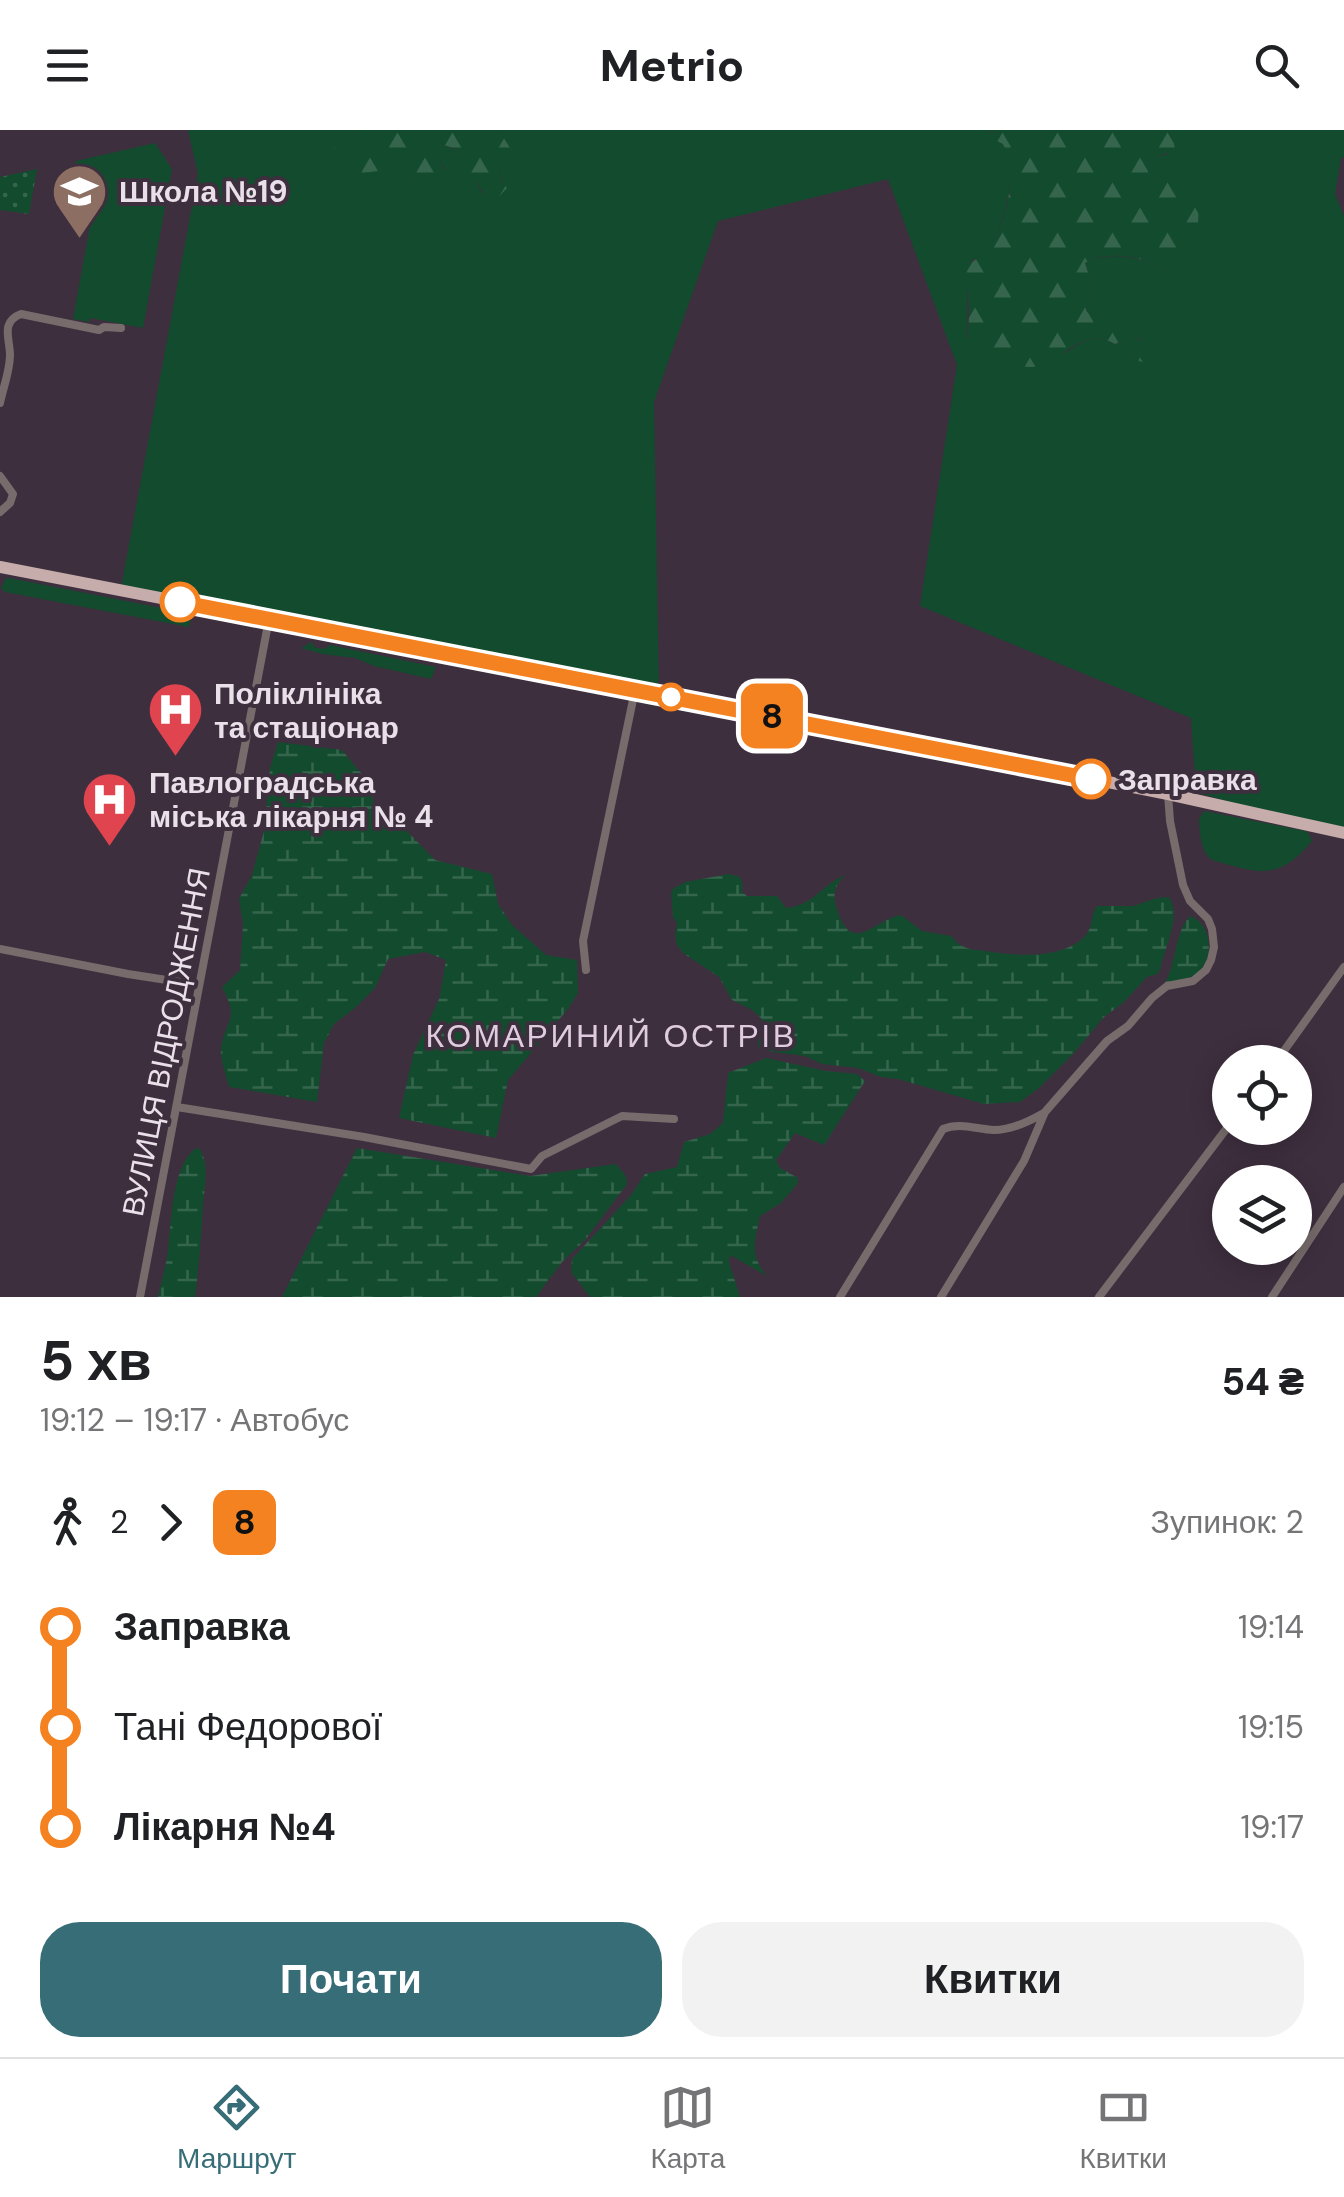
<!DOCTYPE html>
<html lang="uk">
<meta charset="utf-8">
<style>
:root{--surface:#fff;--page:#f2f2f2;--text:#202124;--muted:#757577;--line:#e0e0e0;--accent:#376d76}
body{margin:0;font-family:"DM Sans",sans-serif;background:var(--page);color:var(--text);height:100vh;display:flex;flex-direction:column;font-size:38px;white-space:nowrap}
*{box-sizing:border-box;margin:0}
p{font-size:32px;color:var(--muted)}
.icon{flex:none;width:55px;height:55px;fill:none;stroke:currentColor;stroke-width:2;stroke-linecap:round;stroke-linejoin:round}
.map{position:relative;height:1167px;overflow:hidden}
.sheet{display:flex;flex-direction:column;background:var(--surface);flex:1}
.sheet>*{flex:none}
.badge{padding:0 20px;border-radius:15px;font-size:35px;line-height:65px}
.buttons{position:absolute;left:1212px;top:915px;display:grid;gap:20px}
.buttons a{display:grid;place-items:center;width:100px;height:100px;border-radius:50%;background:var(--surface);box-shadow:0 5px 25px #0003;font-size:50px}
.map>.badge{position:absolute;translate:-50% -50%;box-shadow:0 0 0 5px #fff}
.legs{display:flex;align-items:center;gap:15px;height:110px;padding:0 40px;font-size:32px}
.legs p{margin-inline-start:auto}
.overview{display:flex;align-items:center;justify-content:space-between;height:170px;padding:0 40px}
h1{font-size:55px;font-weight:700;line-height:75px}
.button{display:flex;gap:20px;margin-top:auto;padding:20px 40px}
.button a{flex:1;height:115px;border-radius:40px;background:var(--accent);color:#fff;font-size:40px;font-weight:700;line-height:115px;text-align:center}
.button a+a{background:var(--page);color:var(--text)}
ul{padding:0 40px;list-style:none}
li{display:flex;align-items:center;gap:35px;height:100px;font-size:38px}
li i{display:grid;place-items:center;width:15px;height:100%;margin:0 12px;background:currentColor}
li i::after{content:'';width:25px;height:25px;margin:-12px;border:8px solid;border-radius:50%;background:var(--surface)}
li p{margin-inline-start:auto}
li:first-child i{background:linear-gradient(#0000 50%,currentColor 0)}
li:last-child i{background:linear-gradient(currentColor 50%,#0000 0)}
header{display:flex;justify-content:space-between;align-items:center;height:130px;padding:0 40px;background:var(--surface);font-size:45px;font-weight:700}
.tab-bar{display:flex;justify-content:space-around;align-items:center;height:140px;border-top:2px solid var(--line);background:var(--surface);font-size:28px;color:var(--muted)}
.tab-bar a{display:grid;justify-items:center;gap:5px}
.tab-bar .on{color:var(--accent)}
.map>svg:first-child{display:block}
</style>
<header><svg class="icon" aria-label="menu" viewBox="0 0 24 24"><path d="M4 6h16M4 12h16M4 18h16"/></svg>Metrio<svg class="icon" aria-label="search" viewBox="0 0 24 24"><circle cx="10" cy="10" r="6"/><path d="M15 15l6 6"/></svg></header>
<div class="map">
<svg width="1344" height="1167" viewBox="0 0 1344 1167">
<defs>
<pattern id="forest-firs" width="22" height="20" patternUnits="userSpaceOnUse" patternTransform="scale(2.5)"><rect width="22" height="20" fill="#124b2e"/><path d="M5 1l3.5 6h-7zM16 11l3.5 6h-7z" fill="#35654c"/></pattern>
<pattern id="wetland-marsh" width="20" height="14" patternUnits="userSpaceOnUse" patternTransform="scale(2.5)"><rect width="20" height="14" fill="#124b2e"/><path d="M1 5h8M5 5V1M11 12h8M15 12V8" fill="none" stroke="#35654c"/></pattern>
<pattern id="garden-dots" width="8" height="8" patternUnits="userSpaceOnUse" patternTransform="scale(2.5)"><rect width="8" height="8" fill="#124b2e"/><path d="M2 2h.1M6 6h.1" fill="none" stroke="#35654c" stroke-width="1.8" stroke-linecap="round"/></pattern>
</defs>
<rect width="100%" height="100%" fill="#3e2f3e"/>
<path fill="#124b2e" d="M188,0H354L360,22H350L392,37L399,38L433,63L446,40L439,28V21L444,15C464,20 472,46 482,63L503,53L498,38L508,26L510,18L499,0H992L991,2C995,6 1000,9 1003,14C1020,38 1004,93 990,116C986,124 979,127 971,131C964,156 969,181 967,207L1043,234C1053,227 1065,224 1074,217C1089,208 1099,205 1115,214L1122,211L1139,231L1142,210L1086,181L1093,158L1085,133C1111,120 1147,127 1171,144L1189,69L1184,77H1180L1168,47L1152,52L1148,44V34L1157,27L1168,24L1173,5L1172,0H1344V27L1341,28L1335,64L1344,86V706L1196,662L1191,588L920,476L957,235L888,49L718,91L654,272L659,568L120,463L198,44Z
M155,13L172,39L143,198L90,188L89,192L73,189L90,96L65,91L76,31Z
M6,448H9L192,484L189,497L5,462L1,458Z
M312,512L314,517L324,519L330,515L436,537L431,549L374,536L355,528L322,524L301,518Z
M1204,681L1305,701L1309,704L1312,711C1278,752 1258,743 1212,730C1200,721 1200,703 1199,689Z"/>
<path fill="url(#forest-firs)" d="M354,0H499L510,18L508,26L498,38L502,52L507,58L495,71L487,69L459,24L453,18L444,15L439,21V28L449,48L446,54L433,63L399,38L342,46L334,42L330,27L333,17L350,22H360Z
M992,0H1172L1175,20L1157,27L1148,34V44L1153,52L1169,46L1181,77H1184L1192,60L1196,59L1199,64C1198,82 1200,127 1186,139C1181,143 1177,143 1171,144C1147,127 1111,119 1085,133L1093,158L1086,181C1106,191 1148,206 1153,228L1146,233L1139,231L1122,211L1115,214C1080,193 1060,238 1029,237C1020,237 1008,232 999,229C958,217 970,211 969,177C968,164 966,152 967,138C973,129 984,126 990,116C1007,87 1018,46 1003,14L995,10Z"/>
<path fill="url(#wetland-marsh)" d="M278,612L342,620L370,654L377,693L402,696L435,730L492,744L498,774L512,795L546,825L577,830L578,863L568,879L508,950L496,1008L399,988L413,925L439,869L446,830L425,822L388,829L375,858L355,878L334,894L324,913L317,972L229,957C226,946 220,929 221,918C226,887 240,891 222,857L240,840L243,794L239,769L252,745L264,701L270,638Z
M729,744L740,747L743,755L742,762L747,766H777L786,778C814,775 820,756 845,745C836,755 832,762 836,776C851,828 873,790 901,785L922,801L951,806C953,808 959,815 962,816C969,820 979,820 986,821C1015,826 1064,830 1086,805C1093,797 1090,785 1097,776H1133L1157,768L1169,767C1182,787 1164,818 1160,840L1157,844L1147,847L1123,873L1104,887L1074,923L1039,958L1020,972L984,974L898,949L881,947L858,938L822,934L805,926L773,922L759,917L758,913L763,895L761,888L752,880L732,870L719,847L683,823L677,815L675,804L677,794L673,787L671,762L674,758L685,752Z
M1190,786C1213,794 1214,829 1198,843C1190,850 1176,851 1165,853C1177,832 1174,803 1190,786Z
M766,928L826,941L857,944L865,951L824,1015L795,1003L776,1030L780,1038L798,1048V1053L781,1073L760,1086C755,1111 749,1125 767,1146L730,1125L729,1132L740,1167H590L571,1142L572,1129L631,1065L645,1044L677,1037L684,1012L710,1004L723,993L728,943Z
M196,1018L200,1019C210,1038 204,1056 203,1076C201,1106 199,1137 195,1167H158C161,1153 165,1140 167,1127C172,1097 170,1037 196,1018Z
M357,1018L530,1046L616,1034L626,1046L627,1054L585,1110L562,1132L536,1167H282Z"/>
<path fill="url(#garden-dots)" d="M37,39L29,84L0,80V47Z"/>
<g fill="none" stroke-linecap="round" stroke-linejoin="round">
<path stroke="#776c6b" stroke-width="8" d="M0,273C3,258 10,241 10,225C10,209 0,192 21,184L99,200L104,197L121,198
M0,346L13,364L10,373L0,382
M0,819L128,844L199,855
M586,840L583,811L635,560
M1276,932L1344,837
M177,977L364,1007L531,1039L542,1026L622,986L674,989
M140,1167L269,489
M840,1167L943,999C959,992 976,999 994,1000C1011,1000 1028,992 1042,984
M941,1167L1024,1031L1045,982L1107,911L1128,896L1152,868L1167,856L1193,851L1206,840L1211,830L1214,817L1212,799L1208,789L1190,771L1183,755L1170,691L1168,664
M1099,1167L1230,994
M1272,1167L1344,1057"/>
<path stroke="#c6acaa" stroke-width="12" d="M0,437L988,628L1168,664L1344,703"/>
</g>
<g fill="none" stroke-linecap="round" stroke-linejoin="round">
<defs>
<path id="line-1" d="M180,472L1091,649"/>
</defs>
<use href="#line-1" stroke="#fff" stroke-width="22"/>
<use href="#line-1" stroke="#f58220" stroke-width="15"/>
</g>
<defs>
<symbol id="school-pin" viewBox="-11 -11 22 30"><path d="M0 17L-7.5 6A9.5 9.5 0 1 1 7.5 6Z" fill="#8d6e63" stroke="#3e2f3e"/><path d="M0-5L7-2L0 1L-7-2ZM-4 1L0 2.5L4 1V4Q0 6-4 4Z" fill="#fff"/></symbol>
<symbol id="hospital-pin" viewBox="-11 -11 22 30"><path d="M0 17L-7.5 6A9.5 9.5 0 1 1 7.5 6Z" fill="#e0444e" stroke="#3e2f3e"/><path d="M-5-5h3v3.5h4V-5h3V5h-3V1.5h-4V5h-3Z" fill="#fff"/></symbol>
</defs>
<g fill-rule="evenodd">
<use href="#school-pin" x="48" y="30" width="63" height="86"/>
<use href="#hospital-pin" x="144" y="548" width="63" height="86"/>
<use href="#hospital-pin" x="78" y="638" width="63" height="86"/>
</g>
<g fill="#fff" stroke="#f58220" stroke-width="5">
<circle cx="180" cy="472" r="18"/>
<circle cx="671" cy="567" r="12"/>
<circle cx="1091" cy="649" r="18"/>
</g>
<g text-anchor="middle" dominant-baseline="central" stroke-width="8" stroke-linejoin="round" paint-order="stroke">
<g font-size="30" font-weight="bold" fill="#eae0ea" stroke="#3e2f3e" text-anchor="start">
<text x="119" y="61">Школа №19</text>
<text x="214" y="563">Поліклініка<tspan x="214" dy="34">та стаціонар</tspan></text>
<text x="149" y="652">Павлоградська<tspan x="149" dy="34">міська лікарня № 4</tspan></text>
</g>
<g font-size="30" font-weight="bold" fill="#eae0ea" stroke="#3e2f3e" text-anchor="start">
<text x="1118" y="649">Заправка</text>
</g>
<g font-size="30" fill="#eae0ea" stroke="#3e2f3e">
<text transform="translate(166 912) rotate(-79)">ВУЛИЦЯ ВІДРОДЖЕННЯ</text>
</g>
<g font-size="32" letter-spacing="2.5" fill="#dfccde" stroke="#3e2f3e">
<text x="611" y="906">КОМАРИНИЙ ОСТРІВ</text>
</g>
</g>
</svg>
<div class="buttons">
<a><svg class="icon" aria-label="locate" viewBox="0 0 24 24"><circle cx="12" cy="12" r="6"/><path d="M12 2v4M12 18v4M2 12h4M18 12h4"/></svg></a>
<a><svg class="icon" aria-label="layers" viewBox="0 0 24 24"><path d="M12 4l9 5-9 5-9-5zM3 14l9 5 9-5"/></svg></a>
</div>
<b class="badge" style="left:772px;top:586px;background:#f58220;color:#111">8</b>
</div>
<section class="sheet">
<div class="overview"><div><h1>5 хв</h1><p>19:12 – 19:17 · Автобус</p></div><b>54 ₴</b></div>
<div class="legs"><svg class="icon" aria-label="walk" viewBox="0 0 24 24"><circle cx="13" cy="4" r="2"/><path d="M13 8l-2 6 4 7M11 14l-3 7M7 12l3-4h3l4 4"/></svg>2<svg class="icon" aria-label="forward" viewBox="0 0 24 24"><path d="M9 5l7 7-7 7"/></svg><b class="badge" style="background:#f58220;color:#111">8</b><p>Зупинок: 2</p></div>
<ul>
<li><i style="color:#f58220"></i><b>Заправка</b><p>19:14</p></li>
<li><i style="color:#f58220"></i><span>Тані Федорової</span><p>19:15</p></li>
<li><i style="color:#f58220"></i><b>Лікарня №4</b><p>19:17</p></li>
</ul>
<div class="button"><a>Почати</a><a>Квитки</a></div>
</section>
<nav class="tab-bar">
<a class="on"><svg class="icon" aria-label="directions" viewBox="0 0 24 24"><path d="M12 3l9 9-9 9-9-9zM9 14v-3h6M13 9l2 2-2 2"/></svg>Маршрут</a>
<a><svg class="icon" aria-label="map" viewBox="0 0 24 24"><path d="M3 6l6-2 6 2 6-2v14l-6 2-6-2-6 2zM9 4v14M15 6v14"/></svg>Карта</a>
<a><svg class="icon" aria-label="tickets" viewBox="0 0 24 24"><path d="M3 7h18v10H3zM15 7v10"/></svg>Квитки</a>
</nav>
